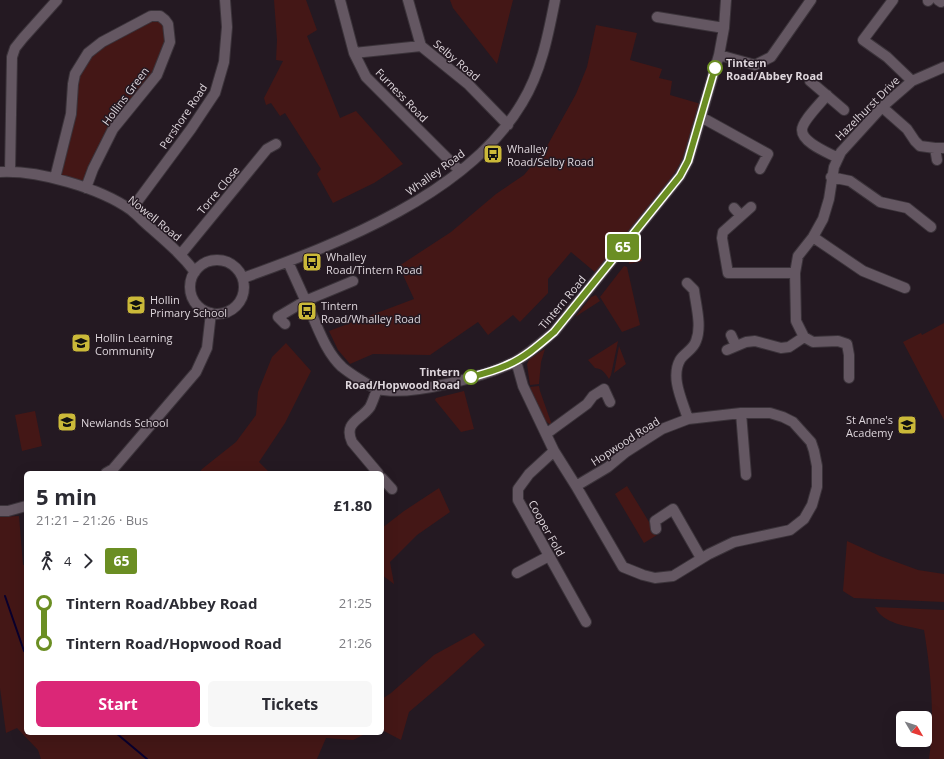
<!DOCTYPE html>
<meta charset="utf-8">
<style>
:root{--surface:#fff;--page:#f7f7f7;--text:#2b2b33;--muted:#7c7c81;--accent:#db2777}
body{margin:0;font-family:"Open Sans",sans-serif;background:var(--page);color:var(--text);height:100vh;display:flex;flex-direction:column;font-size:15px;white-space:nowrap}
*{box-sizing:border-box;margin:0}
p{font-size:13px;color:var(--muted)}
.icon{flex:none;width:22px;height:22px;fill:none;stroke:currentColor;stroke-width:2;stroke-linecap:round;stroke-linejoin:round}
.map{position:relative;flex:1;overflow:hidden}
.panel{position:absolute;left:24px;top:471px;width:360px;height:264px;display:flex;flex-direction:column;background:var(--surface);border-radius:6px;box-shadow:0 4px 16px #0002}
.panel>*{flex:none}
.badge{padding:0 8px;border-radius:3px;font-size:14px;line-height:26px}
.needle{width:26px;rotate:129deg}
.buttons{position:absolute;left:896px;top:711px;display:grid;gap:8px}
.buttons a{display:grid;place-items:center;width:36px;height:36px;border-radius:6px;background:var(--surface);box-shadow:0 4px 16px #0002;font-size:20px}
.map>.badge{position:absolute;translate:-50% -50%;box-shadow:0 0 0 2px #fff}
.legs{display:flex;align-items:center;gap:6px;height:44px;padding:0 12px;font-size:13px}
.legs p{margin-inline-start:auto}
.headline{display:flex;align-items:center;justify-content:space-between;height:68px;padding:0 12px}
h1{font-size:22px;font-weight:700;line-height:30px}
.cta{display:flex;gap:8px;margin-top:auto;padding:8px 12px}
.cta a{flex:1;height:46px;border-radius:6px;background:var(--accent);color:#fff;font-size:16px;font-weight:700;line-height:46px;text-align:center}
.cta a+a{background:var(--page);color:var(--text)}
ul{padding:0 12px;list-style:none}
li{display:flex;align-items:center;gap:14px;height:40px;font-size:15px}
li i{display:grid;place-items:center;width:6px;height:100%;margin:0 5px;background:currentColor}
li i::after{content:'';width:10px;height:10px;margin:-5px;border:3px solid;border-radius:50%;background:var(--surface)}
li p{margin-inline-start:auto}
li:first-child i{background:linear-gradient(#0000 50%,currentColor 0)}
li:last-child i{background:linear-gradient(currentColor 50%,#0000 0)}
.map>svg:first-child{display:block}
</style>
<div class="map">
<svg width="944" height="759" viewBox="0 0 944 759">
<rect width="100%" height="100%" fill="#241922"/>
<path fill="#441716" d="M274,0H306L317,30L307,36L340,118L356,111L403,164L374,183L333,203L317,174L321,169L285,113L280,116L271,103L266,105L264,98L283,61L276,60L277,40Z
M450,0H513L497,64L453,8Z
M154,18L162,21L167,40L155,75L111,128L87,183L55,178L75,74L88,53Z
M596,25L637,33L630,60L662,69L659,78L672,81L670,95L701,104L682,160L675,172L656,199L596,273L571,252L548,279V293L520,322L513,315L488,335L478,322L430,355L373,354L350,364L338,350L329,331L414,299L399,266L451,232L496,194L524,175L546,148L576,94L587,67Z
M637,240L642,261L629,264C628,251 629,250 637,240Z
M624,266L627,267L640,325L622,332L600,297Z
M596,295L600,301L575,317L591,297Z
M944,323V420L903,342L921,333L922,335Z
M618,341L611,375L609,379C605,373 603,369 595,368L588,360Z
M286,343L311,371L285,423L259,462L270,473H199L202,469L236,442L256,415L258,392L272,357Z
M619,346L626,364L614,373Z
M545,349L541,362L539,384L530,385L527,364L530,358Z
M539,386L540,391L552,425C539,420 534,400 530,387Z
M464,391L474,429L461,432L435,400L436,398Z
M35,411L42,446L22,451L15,415Z
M627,486L657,535L644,543L615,494Z
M439,488L450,512L417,535L390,562L394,584L382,575V528L404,511Z
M19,516L23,565H26V733H367L353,740L326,738L317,759H41L38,750L17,728L6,733L0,688V517Z
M847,541L880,556L918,570L944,574V602L854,598L843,591Z
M875,607L944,610V759H929C935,717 931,672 924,630C907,626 883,624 875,607Z
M474,633L485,645L442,684L409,712L401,740L382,730V699L391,693L434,655Z"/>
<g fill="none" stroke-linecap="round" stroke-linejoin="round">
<path stroke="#09002d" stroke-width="2" d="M5,596L24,651L26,652
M116,733L147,759"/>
<defs>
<path id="minor" d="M340,0L354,53L366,77L460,171
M408,0L421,46
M893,0L863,40L887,57L912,81
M938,0L941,2
M928,1L929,0
M657,17L724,28
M354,53L421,46L468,84L508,125
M719,55L755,65L771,57L811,0
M810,81L844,110
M827,95C821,103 802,121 802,130C802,143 829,153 838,158
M882,107L907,129L915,141L920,146L935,148H944
M701,117L768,154L760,169
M935,148L937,160
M0,172C38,170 100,188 131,210C138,216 145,223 152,229C168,243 182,255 195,272
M10,172L12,57L15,48L23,38L57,0
M831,177L850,181L880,202L907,208L931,227
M55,178L71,114L73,84L75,74L88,53L102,42L151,16H160L165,20L168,24L170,42L157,75L113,129L93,169L86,188
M751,207L723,232L722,238L728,273H795
M734,208L741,216
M131,210L191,129L215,93L224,62L227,27L225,0
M813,237L863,271L905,288
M181,254L267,149L276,144
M190 287a27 27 0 1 1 54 0a27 27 0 1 1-54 0Z
M288,262C296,280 304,297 312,315C320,333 327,353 342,367C348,372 370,387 378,389C409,397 488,376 516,361C530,353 542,342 554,332L680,176L688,161L719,55L724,28L726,0
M243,278C338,244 468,194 522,103C541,72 548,36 555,0
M687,283L694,290C696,306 702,326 696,341C693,350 684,353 680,360C670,378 683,402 688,419
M285,324L278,317L305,301L353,281
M731,335L736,346
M727,350L746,342L755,341L781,348L789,347L804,337
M516,361L523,386L554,451L576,486L623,567L643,575L655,578L673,576L709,554L734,542L790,530L804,519L812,505L817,487V466L814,451L811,442L793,422L783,417L770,413H741L688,419L662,429L626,452L608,467L576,486
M849,378V355L847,344L838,341L813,342L804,337L796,321L795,273L798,256L813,237L823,219L829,199L834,167L841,152L882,107L912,81L944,67
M377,389C375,395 373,401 370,407C361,420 343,422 352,442L378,473
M741,413L746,475
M546,434L587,404L593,396L604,389L610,402
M554,451L529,474L518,489V500L586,622
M106,473L113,469L196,372L207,348L211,313
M382,478L392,489
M0,511H8L26,506
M656,529L655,521L673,509L701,558
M517,573L549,556"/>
</defs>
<use href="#minor" stroke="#3b333a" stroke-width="12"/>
<use href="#minor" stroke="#645762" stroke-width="10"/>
</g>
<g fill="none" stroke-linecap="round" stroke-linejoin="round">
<defs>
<path id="line-1" d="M471,377C482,374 494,371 505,366C523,359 539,345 554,332L680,176L688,161L715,68"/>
</defs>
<use href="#line-1" stroke="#fff" stroke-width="9"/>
<use href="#line-1" stroke="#6b8e23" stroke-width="6"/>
</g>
<defs>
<symbol id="bus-square" viewBox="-11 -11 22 22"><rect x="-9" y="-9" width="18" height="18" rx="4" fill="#cbb939" stroke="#241922"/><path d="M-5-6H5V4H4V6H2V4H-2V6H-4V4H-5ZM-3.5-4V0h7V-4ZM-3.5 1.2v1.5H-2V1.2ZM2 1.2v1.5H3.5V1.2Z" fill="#111"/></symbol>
<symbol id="school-square" viewBox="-11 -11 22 22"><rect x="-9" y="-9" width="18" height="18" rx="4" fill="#cbb939" stroke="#241922"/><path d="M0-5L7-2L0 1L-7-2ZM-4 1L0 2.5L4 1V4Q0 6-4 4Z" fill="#111"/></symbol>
</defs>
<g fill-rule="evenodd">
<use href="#bus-square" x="482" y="143" width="22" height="22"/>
<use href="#bus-square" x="301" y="251" width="22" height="22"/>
<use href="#school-square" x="125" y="294" width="22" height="22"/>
<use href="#bus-square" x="296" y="300" width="22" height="22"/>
<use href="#school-square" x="70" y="332" width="22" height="22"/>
<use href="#school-square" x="56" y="411" width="22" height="22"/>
<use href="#school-square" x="896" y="414" width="22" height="22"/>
</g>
<g fill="#fff" stroke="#6b8e23" stroke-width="2">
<circle cx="715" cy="68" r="7"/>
<circle cx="471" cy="377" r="7"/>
</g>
<g text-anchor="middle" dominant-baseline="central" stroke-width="3" stroke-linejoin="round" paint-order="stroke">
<g font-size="11" fill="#ded6dc" stroke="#241922">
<text transform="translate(457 60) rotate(40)">Selby Road</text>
<text transform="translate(402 95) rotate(46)">Furness Road</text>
<text transform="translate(125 96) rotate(-53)">Hollins Green</text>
<text transform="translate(867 108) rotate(-45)">Hazelhurst Drive</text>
<text transform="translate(183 116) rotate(-56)">Pershore Road</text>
<text transform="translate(435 172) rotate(-36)">Whalley Road</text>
<text transform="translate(218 190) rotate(-50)">Torre Close</text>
<text transform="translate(155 218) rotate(39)">Nowell Road</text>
<text transform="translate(562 302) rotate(-50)">Tintern Road</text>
<text transform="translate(625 441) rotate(-33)">Hopwood Road</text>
<text transform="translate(547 528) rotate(61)">Cooper Fold</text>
</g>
<g font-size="11" font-weight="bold" fill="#ded6dc" stroke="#241922" text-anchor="start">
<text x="726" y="62">Tintern<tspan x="726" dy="13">Road/Abbey Road</tspan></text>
<text x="460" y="371" text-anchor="end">Tintern<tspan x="460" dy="13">Road/Hopwood Road</tspan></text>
</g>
<g font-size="11" fill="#ded6dc" stroke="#241922" text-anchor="start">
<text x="507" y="148">Whalley<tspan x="507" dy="13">Road/Selby Road</tspan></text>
<text x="326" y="256">Whalley<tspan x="326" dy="13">Road/Tintern Road</tspan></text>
<text x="150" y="299">Hollin<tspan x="150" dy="13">Primary School</tspan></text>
<text x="321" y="305">Tintern<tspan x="321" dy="13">Road/Whalley Road</tspan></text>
<text x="95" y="337">Hollin Learning<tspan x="95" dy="13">Community</tspan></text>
<text x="893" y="419" text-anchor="end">St Anne's<tspan x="893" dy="13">Academy</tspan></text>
<text x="81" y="422">Newlands School</text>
</g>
</g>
</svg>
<div class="buttons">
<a><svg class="needle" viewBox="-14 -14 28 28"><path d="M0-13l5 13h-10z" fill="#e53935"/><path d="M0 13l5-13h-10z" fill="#7c7c81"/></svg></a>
</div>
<b class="badge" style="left:623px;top:247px;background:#6b8e23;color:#fff">65</b>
<section class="panel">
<div class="headline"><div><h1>5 min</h1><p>21:21 – 21:26 · Bus</p></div><b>£1.80</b></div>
<div class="legs"><svg class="icon" aria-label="walk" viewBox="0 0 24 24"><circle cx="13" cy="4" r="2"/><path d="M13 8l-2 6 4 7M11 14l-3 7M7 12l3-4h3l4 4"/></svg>4<svg class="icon" aria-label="forward" viewBox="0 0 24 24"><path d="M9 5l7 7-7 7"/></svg><b class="badge" style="background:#6b8e23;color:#fff">65</b></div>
<ul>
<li><i style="color:#6b8e23"></i><b>Tintern Road/Abbey Road</b><p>21:25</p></li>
<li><i style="color:#6b8e23"></i><b>Tintern Road/Hopwood Road</b><p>21:26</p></li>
</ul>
<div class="cta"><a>Start</a><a>Tickets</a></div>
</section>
</div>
